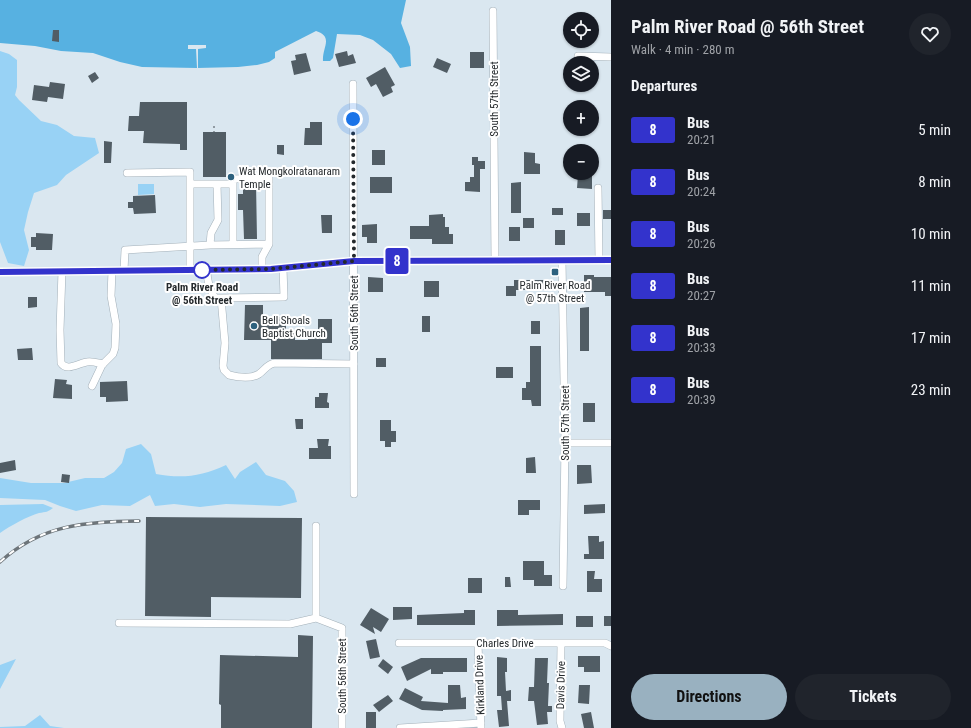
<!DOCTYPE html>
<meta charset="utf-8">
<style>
:root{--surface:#171b24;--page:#20242c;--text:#f1f3f6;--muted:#9ea1a6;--accent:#99b1c0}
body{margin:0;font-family:"Roboto Condensed",sans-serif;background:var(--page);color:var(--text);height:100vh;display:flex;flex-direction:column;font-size:15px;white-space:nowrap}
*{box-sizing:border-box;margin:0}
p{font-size:13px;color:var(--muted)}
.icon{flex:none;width:22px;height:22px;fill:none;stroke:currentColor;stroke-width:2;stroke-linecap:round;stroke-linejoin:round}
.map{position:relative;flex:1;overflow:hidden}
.drawer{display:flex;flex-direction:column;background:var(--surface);width:360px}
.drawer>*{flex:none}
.badge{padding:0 8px;border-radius:3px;font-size:14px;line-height:26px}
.fabs{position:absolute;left:563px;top:12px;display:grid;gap:8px}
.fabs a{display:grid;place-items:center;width:36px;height:36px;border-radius:50%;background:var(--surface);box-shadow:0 1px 3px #0004;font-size:20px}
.you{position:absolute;width:20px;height:20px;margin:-10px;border:3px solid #fff;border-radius:50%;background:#1a73e8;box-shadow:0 0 0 6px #1a73e833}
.map>.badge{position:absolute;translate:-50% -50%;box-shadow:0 0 0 2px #fff}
h2{padding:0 20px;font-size:15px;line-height:36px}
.round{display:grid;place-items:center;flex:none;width:42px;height:42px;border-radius:21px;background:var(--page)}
.overview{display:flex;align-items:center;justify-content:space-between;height:68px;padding:0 20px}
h1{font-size:19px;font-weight:700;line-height:30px}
.primary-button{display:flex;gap:8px;margin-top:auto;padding:8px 20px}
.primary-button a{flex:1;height:46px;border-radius:24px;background:var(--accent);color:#111;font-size:16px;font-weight:700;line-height:46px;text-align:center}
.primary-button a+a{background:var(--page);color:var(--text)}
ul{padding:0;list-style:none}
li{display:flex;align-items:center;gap:12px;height:52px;padding:0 20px}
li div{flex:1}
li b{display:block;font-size:15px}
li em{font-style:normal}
li .badge{min-width:44px;font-weight:700;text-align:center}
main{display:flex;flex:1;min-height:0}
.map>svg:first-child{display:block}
</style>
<main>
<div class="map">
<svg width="611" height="728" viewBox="0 0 611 728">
<rect width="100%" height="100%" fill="#dae7f0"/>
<path fill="#98d2f5" d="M0,51L9,54L17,60V87L15,95L19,100L41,121L57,125L74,136L95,138L99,153L66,175L57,185L34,193L28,212L24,230L29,250L24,266L8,263L0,242Z
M154,184V194L138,195V184Z
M141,444L151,454L156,474C183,479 202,476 226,465L235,479L240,472L256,462L266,475L285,481L294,491L297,502L280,506L226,504L200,507L174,504L155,506L150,495L130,506L102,505L76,511L60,506L45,500L0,498V478L31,483H64L85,478H104L114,472L122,463L126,449Z
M43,504L53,508C48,512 46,512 39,513C28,516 10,526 0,533V505Z
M16,659L0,689V665Z
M40,715L50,726L64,728H0V727L25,726Z"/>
<path fill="#57b1e1" d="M0,0H406L401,23L410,47L411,66L400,68L391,54L373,40L360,35L337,34L333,58L330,61H323C322,47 334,37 316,31L275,52V58L269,62L257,65L238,67L197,68L142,67L120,62L93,53L61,51L35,46L0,43Z"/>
<path fill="#dae7f0" d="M188,45H206V48L198,49V68H197L196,49H188Z"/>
<path fill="#515d65" d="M53,30H59V42L52,41Z
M347,51L348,56L353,54L356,63L339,67L335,54Z
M470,52H484V68H470Z
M306,53L311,71L294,75L291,61L296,60L295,55Z
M437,58L451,64L447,73L433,67Z
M385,67L395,85L391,87L393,92L383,97L376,84L371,87L366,78Z
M95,72L99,78L92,83L88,76Z
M50,82L65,84L63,99L48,97L47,102L32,100L34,85L49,87Z
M140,102H187V150H180V144L143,143L144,131H128L129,116H139Z
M310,122H322V145H304L305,128H310Z
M203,132H226V177H203Z
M104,141L112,142L111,163H104Z
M277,145H284V155L277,154Z
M372,150H385V165H372Z
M524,152L535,153V163L540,164V174H524Z
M472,157H478V161H485V169H480V192L465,191V182H470V177H474V165H472Z
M578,175H592V189L577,188Z
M370,177H392V193H370Z
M521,182V213H511V183Z
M256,183L257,239H244L243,210H238V194H243V184Z
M155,195L156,213L134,214L133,208H128V202H133V196Z
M552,208H563V215H552Z
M603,210H611V219H603Z
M577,213H590V226H577Z
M443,214V217H445V227H449V234H453V244H432V239H410V226H429V215Z
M321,215H332V233H322Z
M523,218H534V228H523Z
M377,224V243H367V237H362V225Z
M509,227H520V241H509Z
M555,230H565V245H555Z
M36,233L53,234L52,250H36V247H31V237H36Z
M584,275H594V277H611V296H605V292H584Z
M368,277L383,278V292H368Z
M514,280H544V290H516V296H506V286H514Z
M424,281H439V297H424Z
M28,297H37V307L28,308Z
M245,305H263V317L274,318V316L286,318V333H295V340H308V333H318V319H332V343H322V359H271V340H244Z
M589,307V351H580V308Z
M422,316H430V332H422Z
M531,321H540V334H531Z
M530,346H541V406H532L531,400H522V388H526V382H530Z
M32,348L33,360H18L17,349Z
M376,358H386V367H376Z
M496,367H513V378H496Z
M55,379L67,380L66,384L72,385V399L53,398Z
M127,381L128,401L106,402V397H100V382Z
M319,393H328L327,402L329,403V408H315V397H319Z
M583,403H595V422H583Z
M295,419H303V429H296Z
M380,420H391V431H396V442H391V447H385V441H380Z
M317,439H329L328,446H331V459H309V448H318Z
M535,457L536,473H526V458Z
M15,460L16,470L0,473V463Z
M577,465H591L592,483L577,484Z
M62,474L70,475L69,483L61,482Z
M518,500H540V510H529V515H518Z
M605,504V513L584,514V505Z
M146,517L302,518L301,598L211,597V617L145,616Z
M588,536H599V542L604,541V559H584V554H589Z
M523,561H544V575H552V586H534V580H523Z
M587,571H595L594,579H602V592H587Z
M505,577H510L511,587H505Z
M468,578H482V593H468Z
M393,607H412V619L393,620Z
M371,608L389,619L381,632L373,627L375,634L360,625Z
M464,610H475V625H417V615L464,613Z
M497,610H518V615L563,614V625L497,626Z
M576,616H593V627H576Z
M604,616H611V626H604Z
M298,635L313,636L312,728H221V705L219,704L220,655L298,657Z
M376,639L380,657L370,659L366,641Z
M578,656H600V672H584V667H578Z
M497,657L507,658V672H505L506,691L511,690V701H507L509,726L499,727L497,710H502L501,696H497Z
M421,658H467V672H443V674H431V669L407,681L401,667Z
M535,658H548L547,683H549L548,706H552V712H547L548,724L537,725L534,701H528L529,687H534Z
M383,659L393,667L388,674L378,666Z
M448,685H460L461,698L466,697V709L443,710V711L422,710L399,699L405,688L423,697L421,701L448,703Z
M579,685H590L589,704L578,703Z
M388,695L393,701L379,712L373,705Z
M366,712H376V728H366Z
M591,712L594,728H584L581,714Z"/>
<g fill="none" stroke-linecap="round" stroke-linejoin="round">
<defs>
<path id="minor" d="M493,11L495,260
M578,56L611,57
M353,84L354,494
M127,173L190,172V270
M190,184H233
M598,188L599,260
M233,244V179L269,178V244L262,257V269
M210,245L211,233L218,220L217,184
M562,260L565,443L563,586
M207,270C207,281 209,289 215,298H221L284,297L283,268
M62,271L60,330L61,363C67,372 79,363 87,362C92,361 98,363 103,364
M124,271L125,250L210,245L269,244
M0,272L271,269L354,261L611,260
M221,298L225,343L223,366L224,370L229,375C237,377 251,379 259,374C265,370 267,364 275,363L354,364
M92,386L102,365L113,354L115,348L116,324L111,296L112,271
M565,443H611
M316,526V618
M316,618L342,628V728
M119,623L290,624L316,618
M399,643H605L611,646
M478,643L481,728
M561,643L560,721L562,728
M400,728L481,723"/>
</defs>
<use href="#minor" stroke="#a3b0b9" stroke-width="8"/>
<path stroke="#7a8389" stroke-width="1.5" stroke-dasharray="2 3" stroke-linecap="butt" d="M214,126V132"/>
<use href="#minor" stroke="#fff" stroke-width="7"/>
<defs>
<path id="rail" d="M0,562C42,524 85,522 139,521"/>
</defs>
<use href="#rail" stroke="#6d757a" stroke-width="3.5"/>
<use href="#rail" stroke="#fff" stroke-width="2" stroke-dasharray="6" stroke-linecap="butt"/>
</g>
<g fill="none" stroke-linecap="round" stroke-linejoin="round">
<defs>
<path id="line" d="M0,272L271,269L354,261L611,260"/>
</defs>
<use href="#line" stroke="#fff" stroke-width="9"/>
<use href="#line" stroke="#33c" stroke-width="6"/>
<path stroke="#24292c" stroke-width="4" stroke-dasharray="0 7.2" d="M202,270H198L271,269L354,261L353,119"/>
</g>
<g fill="#2d617e" stroke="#fff" stroke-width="1.5">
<circle cx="231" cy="177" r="4"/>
<rect x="551" y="268" width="8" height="8" rx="2"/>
<circle cx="254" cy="326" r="4"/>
</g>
<circle fill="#fff" stroke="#33c" stroke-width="2" cx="202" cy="270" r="8"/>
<g text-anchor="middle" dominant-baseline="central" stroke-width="4" stroke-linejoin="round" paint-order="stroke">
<g font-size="11" fill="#24292c" stroke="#fff">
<text transform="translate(494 99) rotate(-90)">South 57th Street</text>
<text transform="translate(354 313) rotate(-90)">South 56th Street</text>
<text transform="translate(565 423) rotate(-90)">South 57th Street</text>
<text x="505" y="643">Charles Drive</text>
<text transform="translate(342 676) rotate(-90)">South 56th Street</text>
<text transform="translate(480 685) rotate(-92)">Kirkland Drive</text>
<text transform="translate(561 685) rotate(-89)">Davis Drive</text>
</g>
<g font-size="11" fill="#24292c" stroke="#fff" text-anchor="start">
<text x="239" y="171">Wat Mongkolratanaram<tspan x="239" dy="13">Temple</tspan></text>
<text x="555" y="285" text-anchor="middle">Palm River Road<tspan x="555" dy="13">@ 57th Street</tspan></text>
<text x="262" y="320">Bell Shoals<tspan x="262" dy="13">Baptist Church</tspan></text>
</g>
<g font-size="11" font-weight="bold" fill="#24292c" stroke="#fff">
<text x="202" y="287">Palm River Road<tspan x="202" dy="13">@ 56th Street</tspan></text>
</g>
</g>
</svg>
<div class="fabs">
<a><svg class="icon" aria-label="locate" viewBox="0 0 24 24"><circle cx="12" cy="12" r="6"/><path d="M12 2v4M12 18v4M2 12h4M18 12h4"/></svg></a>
<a><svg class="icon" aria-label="layers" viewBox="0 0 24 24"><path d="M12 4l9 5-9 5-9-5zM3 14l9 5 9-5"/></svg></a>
<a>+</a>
<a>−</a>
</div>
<div class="you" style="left:353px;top:119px"></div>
<b class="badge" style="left:397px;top:261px;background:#33c;color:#fff">8</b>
</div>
<section class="drawer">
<div class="overview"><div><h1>Palm River Road @ 56th Street</h1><p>Walk · 4 min · 280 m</p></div><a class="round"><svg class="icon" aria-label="heart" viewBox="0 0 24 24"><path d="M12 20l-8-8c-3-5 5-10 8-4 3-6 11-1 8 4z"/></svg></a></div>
<h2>Departures</h2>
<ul>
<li><span class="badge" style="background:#33c;color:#fff">8</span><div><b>Bus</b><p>20:21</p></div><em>5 min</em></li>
<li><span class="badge" style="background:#33c;color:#fff">8</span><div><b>Bus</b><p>20:24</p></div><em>8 min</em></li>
<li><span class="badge" style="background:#33c;color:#fff">8</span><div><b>Bus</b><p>20:26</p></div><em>10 min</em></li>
<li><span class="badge" style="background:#33c;color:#fff">8</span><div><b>Bus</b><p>20:27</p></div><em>11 min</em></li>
<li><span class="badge" style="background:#33c;color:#fff">8</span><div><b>Bus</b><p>20:33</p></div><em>17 min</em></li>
<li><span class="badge" style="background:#33c;color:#fff">8</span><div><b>Bus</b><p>20:39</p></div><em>23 min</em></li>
</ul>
<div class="primary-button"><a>Directions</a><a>Tickets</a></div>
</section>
</main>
